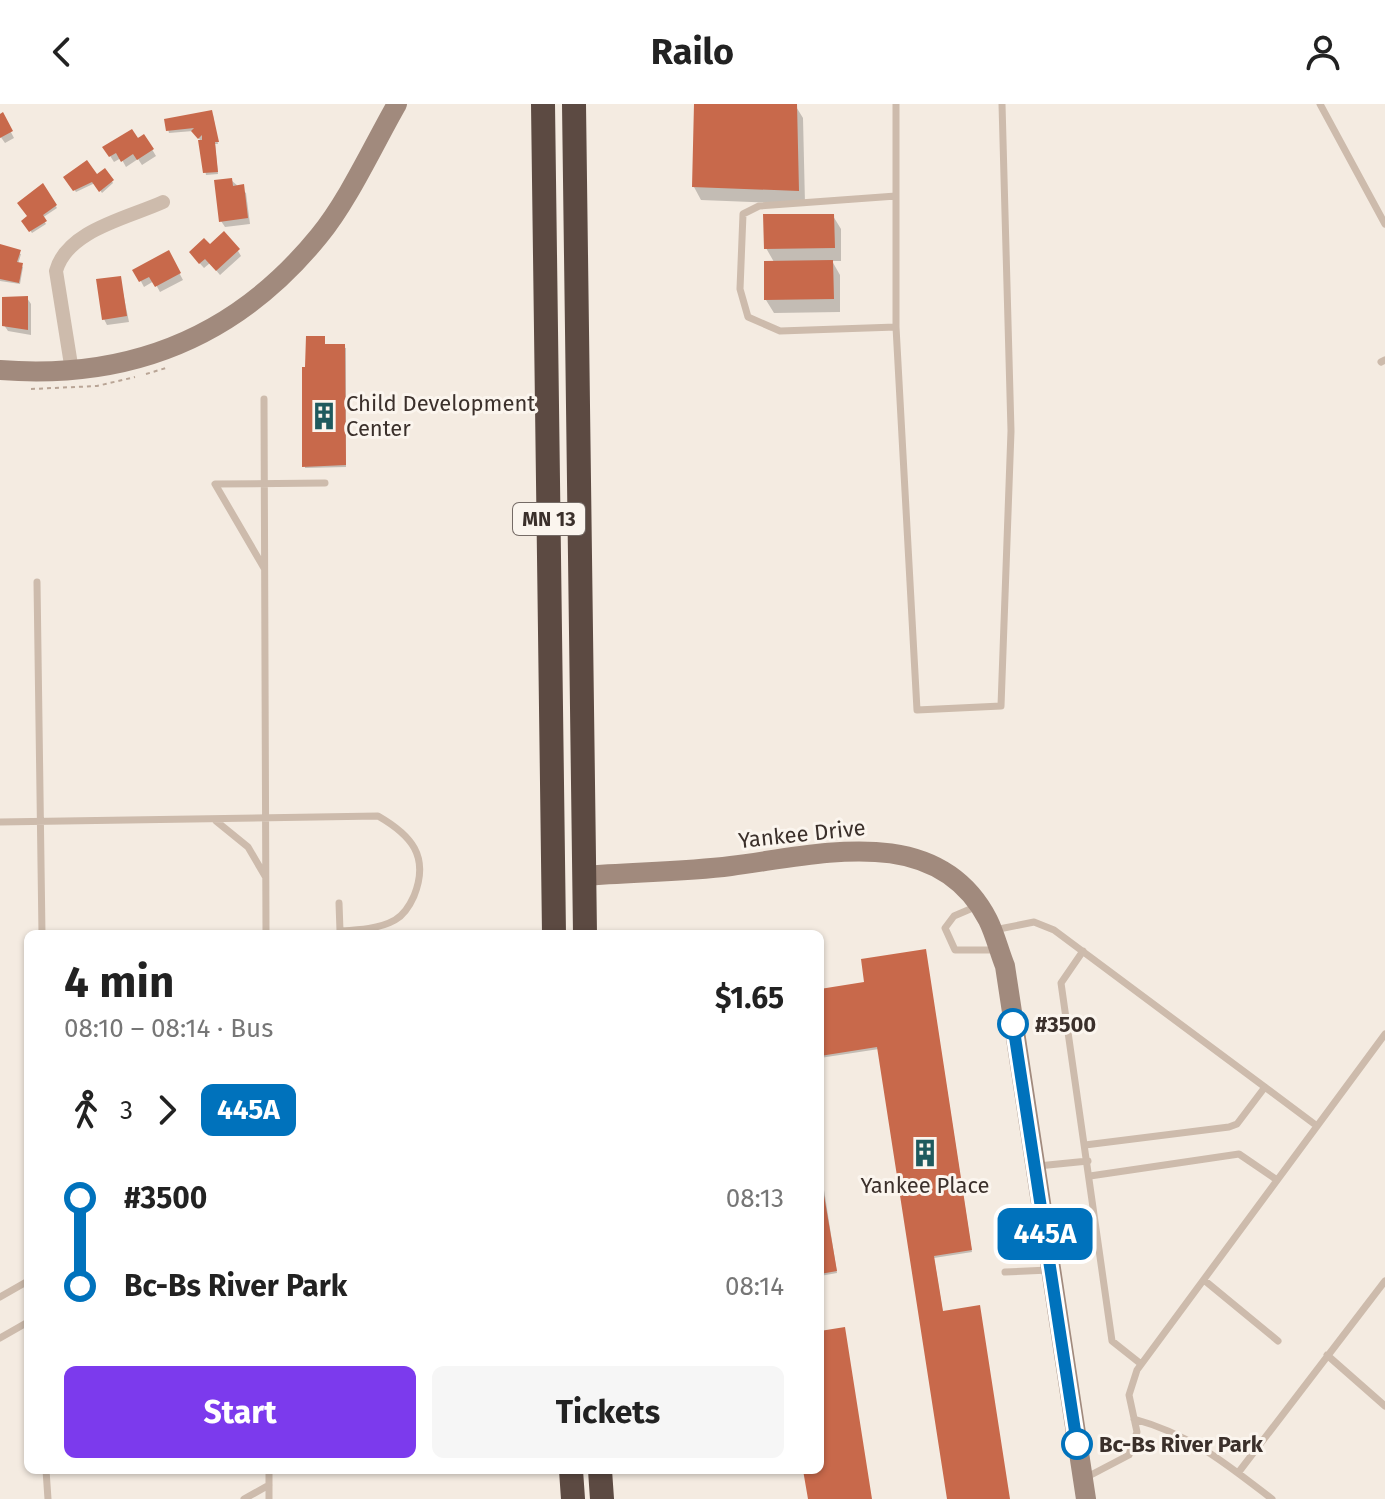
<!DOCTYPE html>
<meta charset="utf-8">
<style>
:root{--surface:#fff;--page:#f6f6f6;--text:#222;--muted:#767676;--accent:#7c3aed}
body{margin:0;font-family:"Fira Sans",sans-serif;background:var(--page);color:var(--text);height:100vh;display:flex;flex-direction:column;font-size:30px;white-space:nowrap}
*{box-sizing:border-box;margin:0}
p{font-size:26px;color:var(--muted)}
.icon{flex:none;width:44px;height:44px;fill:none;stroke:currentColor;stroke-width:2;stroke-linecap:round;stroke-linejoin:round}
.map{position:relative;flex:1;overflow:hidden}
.panel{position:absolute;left:24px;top:826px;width:800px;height:544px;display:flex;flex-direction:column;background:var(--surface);border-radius:12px;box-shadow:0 2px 6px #0004}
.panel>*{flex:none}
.badge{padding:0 16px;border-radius:12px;font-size:28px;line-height:52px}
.map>.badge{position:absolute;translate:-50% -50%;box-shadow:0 0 0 4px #fff}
.legs{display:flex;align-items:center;gap:12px;height:88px;padding:0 40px;font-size:26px}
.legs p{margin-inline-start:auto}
.summary{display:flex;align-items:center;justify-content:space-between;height:136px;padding:0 40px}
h1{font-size:44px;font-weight:700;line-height:60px}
.cta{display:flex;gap:16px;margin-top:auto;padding:16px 40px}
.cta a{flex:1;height:92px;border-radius:12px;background:var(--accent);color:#fff;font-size:32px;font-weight:700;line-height:92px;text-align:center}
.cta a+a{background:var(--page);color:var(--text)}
ul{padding:0 40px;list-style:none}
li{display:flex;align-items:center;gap:28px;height:88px;font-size:30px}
li i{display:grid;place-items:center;width:12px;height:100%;margin:0 10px;background:currentColor}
li i::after{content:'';width:20px;height:20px;margin:-10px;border:6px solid;border-radius:50%;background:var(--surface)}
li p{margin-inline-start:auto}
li:first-child i{background:linear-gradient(#0000 50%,currentColor 0)}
li:last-child i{background:linear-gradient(currentColor 50%,#0000 0)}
header{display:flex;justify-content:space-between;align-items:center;height:104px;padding:0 40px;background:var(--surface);font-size:36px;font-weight:700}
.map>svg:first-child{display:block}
</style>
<header><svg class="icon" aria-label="back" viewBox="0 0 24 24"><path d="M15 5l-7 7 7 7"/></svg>Railo<svg class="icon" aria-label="person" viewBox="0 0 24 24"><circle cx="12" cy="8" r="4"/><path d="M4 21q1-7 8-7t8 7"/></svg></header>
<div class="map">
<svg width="1385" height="1395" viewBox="0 0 1385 1395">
<rect width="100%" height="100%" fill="#f4ebe1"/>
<path fill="#0003" d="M696,0L795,1L803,14L805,100L701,96L694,83Z
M2,11L14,34L5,39L0,32Z
M213,11L218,40H215L218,70L206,71L200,36L193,27L169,29L166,17Z
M144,32L156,52L142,61L138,55L126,63L121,54L114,58L105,44Z
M105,67L113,79L102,89L95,79L76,88L66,74L96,73Z
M231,76L246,89L250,120L225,123L221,117Z
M42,81L57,104L42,114L46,120L32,129L24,118L30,113Z
M833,112L841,125V157H832L840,171V208L774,209L766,196L774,158L766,144Z
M0,143L21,150L18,160L23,163L20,180L0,177Z
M210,143L238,147L241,152L220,171L210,159L204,164L195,154Z
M168,148L183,176L160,188L154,177L144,183L135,166Z
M120,174L129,218L107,221L104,215Z
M27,194L31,200V231L8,227L4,221Z
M324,234L325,242L346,244V363L305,364L307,265Z
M926,850L972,1148L934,1154L943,1209L1009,1395H949L879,945L820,954V887L867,879Z
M820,1060L837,1169L820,1172Z"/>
<path fill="#c8694b" d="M694,0H797L799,87L692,83Z
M212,6L219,38H215L218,68L203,69L198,36H202V31L198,35L191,27L194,24L166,27L164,15Z
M3,8L13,27L0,34V10Z
M132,25L138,34L144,30L154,45L137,56L133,50L121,58L116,49L109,53L102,43Z
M87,56L97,70L105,64L114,76L99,88L92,78L73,87L63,73Z
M232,74L233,82L244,80L248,114L219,118L214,76Z
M43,79L57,101L43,111L47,117L29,128L21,117L27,112L17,99Z
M763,110H834L835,144L764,145Z
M224,127L240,145L216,167L205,155L199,160L189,148L204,134L210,140Z
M0,140L21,146L17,158L23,159L19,179L0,175Z
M169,146L181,169L155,183L149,173L139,178L132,166Z
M833,156L834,195L764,196V157Z
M121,172L127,212L102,216L96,175Z
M28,192V226L2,222V193Z
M306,232H325V240H345L346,361L302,363V263H305Z
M926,845L972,1146L934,1152L943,1207L980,1201L1010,1395H947L877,943L820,952V885L864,878L861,855Z
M820,1068L837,1167L820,1170Z
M845,1223L872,1395H808L803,1366H820V1227Z"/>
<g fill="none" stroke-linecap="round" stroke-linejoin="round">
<path stroke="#b9a596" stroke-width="2" stroke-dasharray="4 4" stroke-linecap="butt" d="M146,270L166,264
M31,285L97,282L135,273"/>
<path stroke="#cdbbac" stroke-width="7" d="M896,0V223L780,227L748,213L740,185L743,110L759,102L896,92
M1320,0L1385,120
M896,223L917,606L1001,602L1011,327L1002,0
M1381,258L1385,256
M264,295L266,830
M264,464L215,380L325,379
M37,478L42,830
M216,717L248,743L265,772
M0,718L378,712C411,731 430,752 414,792C410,801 404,811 395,816C379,825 358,826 340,827L339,799
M975,803L954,812L945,824L955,846H996
M994,826L1034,818L1054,826L1317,1022
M1083,847L1061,879L1112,1237L1141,1260
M1085,1041L1229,1023L1237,1020L1265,983
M1038,1062L1088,1057
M1090,1072L1239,1050L1277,1076
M1005,1168L1049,1166
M1204,1176L1278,1237
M0,1193L28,1177
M0,1234L28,1218
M1327,1251L1385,1302
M1134,1315C1192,1331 1225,1359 1272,1395
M46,1366L48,1395
M269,1366V1395
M1238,1369L1385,1177
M1087,1373L1129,1351L1137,1328L1129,1291L1137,1266L1385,930
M244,1395L269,1381"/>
<path stroke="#cdbbac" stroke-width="14" d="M72,267L56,167C67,126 128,114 163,98"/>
<path stroke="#a18a7d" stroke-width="20" d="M0,266C129,276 237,233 319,132C348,97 374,40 397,0
M584,772C633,768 683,768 731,762C818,751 937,717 988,816C995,830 999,847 1005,862L1086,1395"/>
<path stroke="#5c4a42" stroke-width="24" d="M543,0L554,830
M574,0L585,830
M571,1366L573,1395
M600,1366L602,1395"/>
</g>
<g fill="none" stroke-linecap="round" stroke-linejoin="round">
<defs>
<path id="line-1" d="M1013,920L1077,1340"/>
</defs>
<use href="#line-1" stroke="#fff" stroke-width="18"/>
<use href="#line-1" stroke="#0072bc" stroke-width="12"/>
</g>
<defs>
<symbol id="building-bare" viewBox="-9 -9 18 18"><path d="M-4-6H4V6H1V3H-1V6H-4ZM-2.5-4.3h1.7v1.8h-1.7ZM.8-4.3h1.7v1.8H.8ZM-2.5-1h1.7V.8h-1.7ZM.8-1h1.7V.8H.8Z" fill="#1f5a5e" stroke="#fbf5ee" stroke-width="2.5" paint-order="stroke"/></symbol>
</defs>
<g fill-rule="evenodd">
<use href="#building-bare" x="304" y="292" width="40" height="40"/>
<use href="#building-bare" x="905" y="1029" width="40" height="40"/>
</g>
<g fill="#fff" stroke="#0072bc" stroke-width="4">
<circle cx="1013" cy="920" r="14"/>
<circle cx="1077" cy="1340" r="14"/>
</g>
<g text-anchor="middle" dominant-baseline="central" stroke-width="6" stroke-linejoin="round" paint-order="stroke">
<rect fill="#fbf5ee" stroke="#756b66" stroke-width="2" x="513" y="399" width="72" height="32" rx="6"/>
<g font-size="20" font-weight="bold" fill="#3b302b">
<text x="549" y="415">MN 13</text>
</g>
<g font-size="22" fill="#3b302b" stroke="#fbf5ee" text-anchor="start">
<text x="346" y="299">Child Development<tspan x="346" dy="25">Center</tspan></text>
<text x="925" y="1081" text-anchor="middle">Yankee Place</text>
</g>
<g font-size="22" fill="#3b302b" stroke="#fbf5ee">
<text transform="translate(802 730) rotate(-6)">Yankee Drive</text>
</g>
<g font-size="22" font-weight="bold" fill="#3b302b" stroke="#fbf5ee" text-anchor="start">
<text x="1035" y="920">#3500</text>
<text x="1099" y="1340">Bc-Bs River Park</text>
</g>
</g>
</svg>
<b class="badge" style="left:1045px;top:1130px;background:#0072bc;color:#fff">445A</b>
<section class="panel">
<div class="summary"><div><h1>4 min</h1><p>08:10 – 08:14 · Bus</p></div><b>$1.65</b></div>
<div class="legs"><svg class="icon" aria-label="walk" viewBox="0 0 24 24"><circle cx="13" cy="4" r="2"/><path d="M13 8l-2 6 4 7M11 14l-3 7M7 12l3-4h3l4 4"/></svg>3<svg class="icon" aria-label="forward" viewBox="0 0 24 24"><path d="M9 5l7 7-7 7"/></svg><b class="badge" style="background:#0072bc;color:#fff">445A</b></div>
<ul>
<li><i style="color:#0072bc"></i><b>#3500</b><p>08:13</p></li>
<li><i style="color:#0072bc"></i><b>Bc-Bs River Park</b><p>08:14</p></li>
</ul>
<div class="cta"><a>Start</a><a>Tickets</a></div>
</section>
</div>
